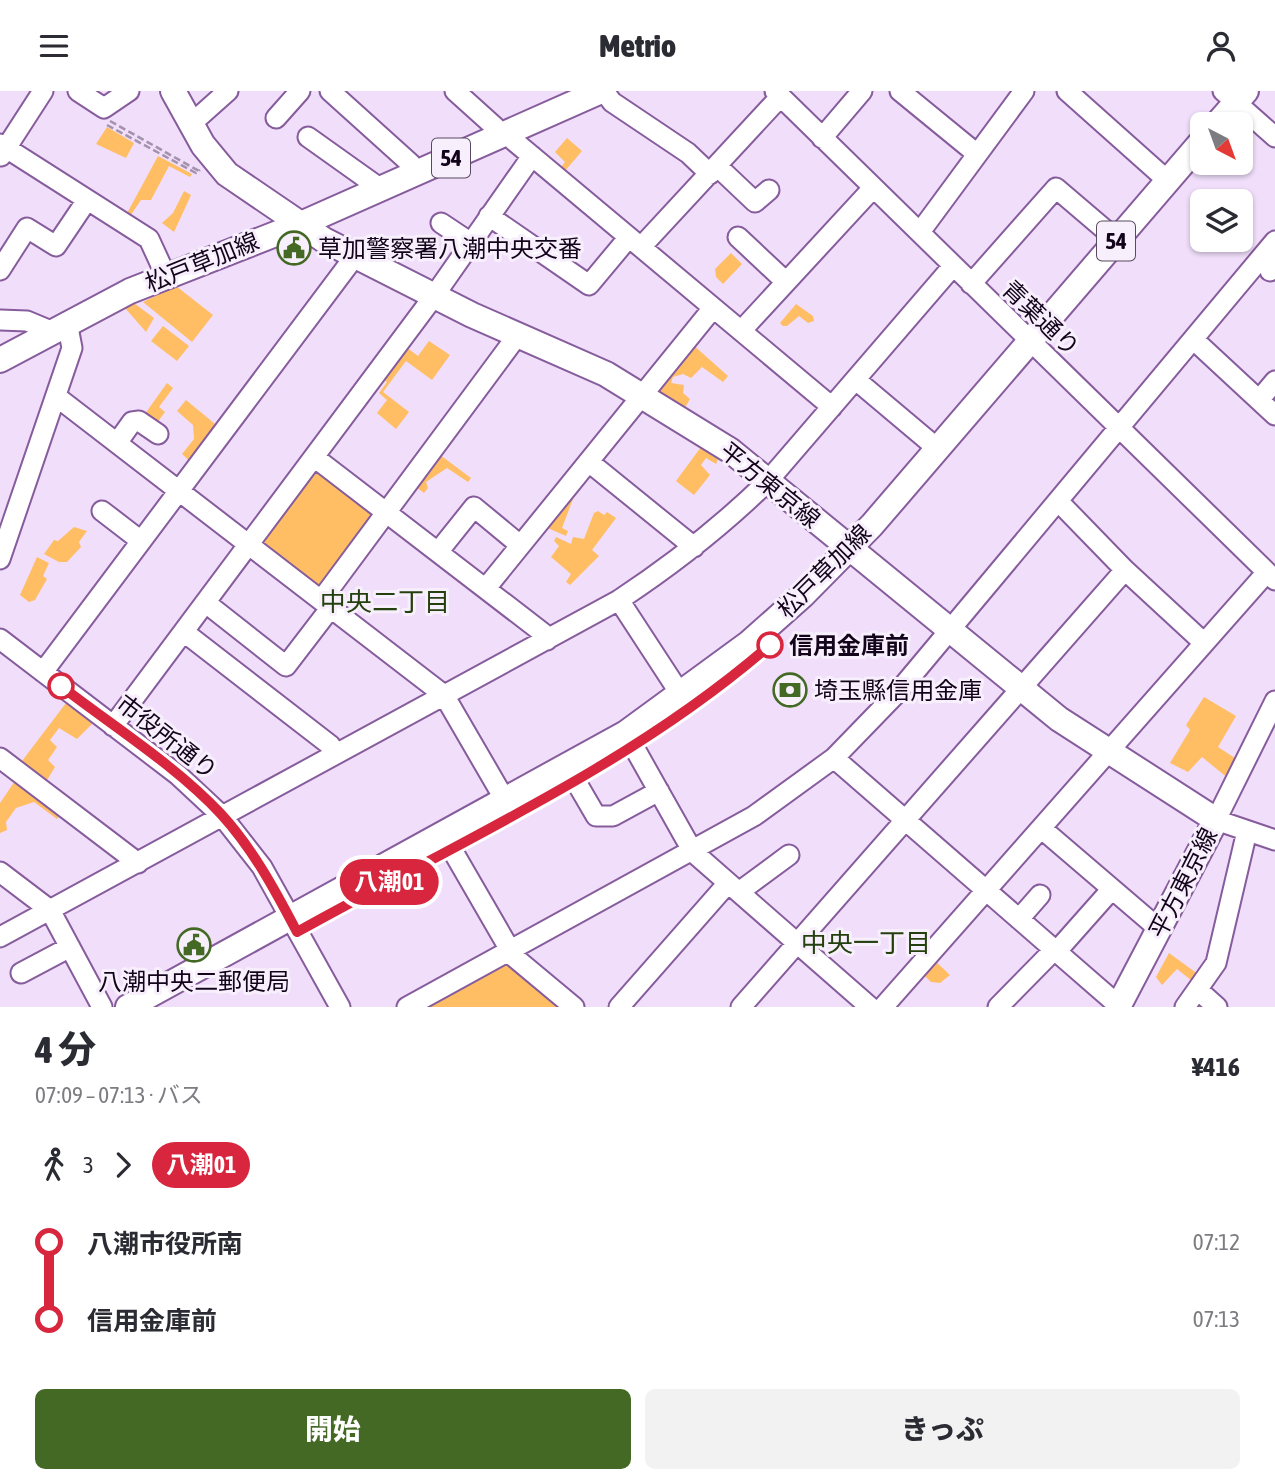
<!DOCTYPE html>
<html lang="ja">
<meta charset="utf-8">
<style>
:root{--surface:#fff;--page:#f2f2f3;--text:#2b2b33;--muted:#7c7c81;--accent:#436924}
body{margin:0;font-family:"Asap Condensed","Noto Sans JP",sans-serif;background:var(--page);color:var(--text);height:100vh;display:flex;flex-direction:column;font-size:26px;white-space:nowrap}
*{box-sizing:border-box;margin:0}
p{font-size:23px;color:var(--muted)}
.icon{flex:none;width:38px;height:38px;fill:none;stroke:currentColor;stroke-width:2;stroke-linecap:round;stroke-linejoin:round}
.map{position:relative;height:916px;overflow:hidden}
.panel{display:flex;flex-direction:column;background:var(--surface);flex:1}
.panel>*{flex:none}
.badge{padding:0 14px;border-radius:23px;font-size:24px;line-height:46px}
.needle{width:46px;rotate:139deg}
.fabs{position:absolute;left:1190px;top:21px;display:grid;gap:14px}
.fabs a{display:grid;place-items:center;width:63px;height:63px;border-radius:10px;background:var(--surface);box-shadow:0 2px 5px #0004;font-size:35px}
.map>.badge{position:absolute;translate:-50% -50%;box-shadow:0 0 0 4px #fff}
.legs{display:flex;align-items:center;gap:10px;height:77px;padding:0 35px;font-size:23px}
.legs p{margin-inline-start:auto}
.overview{display:flex;align-items:center;justify-content:space-between;height:119px;padding:0 35px}
h1{font-size:38px;font-weight:800;line-height:52px}
.primary-button{display:flex;gap:14px;margin-top:auto;padding:14px 35px}
.primary-button a{flex:1;height:80px;border-radius:10px;background:var(--accent);color:#fff;font-size:28px;font-weight:800;line-height:80px;text-align:center}
.primary-button a+a{background:var(--page);color:var(--text)}
ul{padding:0 35px;list-style:none}
li{display:flex;align-items:center;gap:24px;height:77px;font-size:26px}
li i{display:grid;place-items:center;width:10px;height:100%;margin:0 9px;background:currentColor}
li i::after{content:'';width:18px;height:18px;margin:-9px;border:5px solid;border-radius:50%;background:var(--surface)}
li p{margin-inline-start:auto}
li:first-child i{background:linear-gradient(#0000 50%,currentColor 0)}
li:last-child i{background:linear-gradient(currentColor 50%,#0000 0)}
header{display:flex;justify-content:space-between;align-items:center;height:91px;padding:0 35px;background:var(--surface);font-size:32px;font-weight:800}
.map>svg:first-child{display:block}
</style>
<header><svg class="icon" aria-label="menu" viewBox="0 0 24 24"><path d="M4 6h16M4 12h16M4 18h16"/></svg>Metrio<svg class="icon" aria-label="person" viewBox="0 0 24 24"><circle cx="12" cy="8" r="4"/><path d="M4 21q1-7 8-7t8 7"/></svg></header>
<div class="map">
<svg width="1275" height="916" viewBox="0 0 1275 916">
<rect width="100%" height="100%" fill="#f0defa"/>
<path fill="#ffbe63" d="M107,36L134,52L126,67L96,53Z
M567,47L582,60L565,80L568,84L558,80L565,71L555,61Z
M158,65L192,83L190,86L169,75L151,109H141L128,128L125,126Z
M184,100L191,104L174,141L162,132L173,122Z
M731,162L742,173L723,193L716,186L715,178Z
M176,195L213,224L192,251L143,211Z
M134,212L154,227L146,241L125,217Z
M796,213L813,225L814,230L808,232L799,225L787,235H783L780,232Z
M163,235L189,255L177,270L151,250Z
M429,250L450,264L432,289L406,270L383,301L409,321L396,338L377,322L387,309L379,302L387,291L383,288L406,256L418,265Z
M691,252L728,285L723,291L702,276L691,287L683,283L673,286L671,292L684,294L683,302L690,308L683,320L656,303L654,297Z
M167,292L173,297L159,316L165,321L154,336L142,327Z
M186,309L220,337L193,373L182,363L194,348L193,334L177,320Z
M701,356L718,368L716,373L706,367L701,374L710,384L694,404L676,390Z
M436,361L471,387L468,391L447,377L426,391L428,397L424,402L412,393Z
M319,377L375,420L318,498L261,455L260,448L313,378Z
M568,405L573,408L562,437L568,440L566,445L543,435Z
M598,420L604,424L607,421L616,427L592,459L599,465L570,494L566,491L571,483L551,466L559,455L554,450L556,446L571,453L573,446L584,448L594,422Z
M74,436L87,440L79,451L81,456L67,471H59L44,463L54,449L58,450Z
M37,466L49,472L43,485L47,488L35,509L29,511L20,504Z
M1204,606L1236,625L1218,656L1238,669L1229,688L1202,666L1188,681L1170,672L1190,639L1186,634Z
M66,612L93,632L77,648L59,637L50,649L57,656L48,669L55,676L44,694L19,674Z
M17,687L62,722L57,728L34,711L16,717L6,731L7,739L0,742V712Z
M1169,862L1202,886L1196,893L1177,878L1162,894L1156,886Z
M933,868L950,884L940,892L931,891L922,882Z
M505,869L565,916H419Z"/>
<g fill="none" stroke-linecap="round" stroke-linejoin="round">
<defs>
<path id="minor" d="M78,0L104,17L129,0
M330,0L411,73L416,82
M455,0L495,36L499,45
M604,0L612,11L688,62L710,83
M775,0L1275,489
M900,0L977,63
M1067,0L1168,90
M1223,0L1275,46
M276,27L300,0
M191,33L228,0
M510,40L514,50L832,316
M308,46L381,98
M822,47L862,0
M0,53L149,148L166,185
M1,65L43,0
M717,75L755,111L769,99
M489,125L589,194L629,146
M441,132L471,152
M920,141L1024,0
M738,146L786,191
M641,156L780,6
M0,179L27,137L56,155L87,109
M1270,180L1275,173
M971,193L1056,97L1117,149
M0,229L27,230L51,240
M741,240L873,97
M1193,248L1275,324
M856,289L938,358
M57,306L444,604L505,709
M1259,309L1275,290
M117,352L132,331L139,330L158,343
M314,366L543,542L547,549
M589,371L694,456
M1058,410L1125,479L1203,551
M102,420L141,450
M438,461L474,416L520,454
M0,468L72,257L67,231
M486,497L713,217
M322,508L517,245
M619,509L681,604
M206,512L286,575L332,515
M184,541L330,654L336,663
M0,548L178,684L222,725L262,776L340,916
M43,581L355,165
M1275,610L1216,729L1275,749
M113,635L434,205L532,65
M626,642L693,761L870,916
M0,667L138,772
M834,667L1119,915
M575,689L596,725H613L659,700
M1041,737L1159,838
M451,757L514,866L574,916
M0,781L50,819L102,916
M739,801L789,764
M1019,828L1040,804
M0,846L619,509C672,474 721,436 767,391L953,175
M1056,861L1111,799
M21,882L70,856
M1198,899L1217,916
M407,916L754,725L834,667L898,601L1275,150
M619,916L728,792
M741,916L1125,479
M883,916L1267,481
M998,916L1054,859
M1185,916L1216,872L1247,740"/>
<path id="major" d="M173,0L203,54L227,83L324,149L472,224L606,283L731,360L1059,628L1216,729L1118,916
M1217,33L1246,0
M0,269L130,200L301,133L601,0
M128,916L626,642L749,552L803,504L872,434L1202,50"/>
</defs>
<use href="#minor" stroke="#865c9c" stroke-width="23"/>
<use href="#major" stroke="#865c9c" stroke-width="28"/>
<path stroke="#a392ac" stroke-width="2.5" stroke-dasharray="7 3.5" stroke-linecap="butt" d="M110,30L199,80
M107,34L196,82L200,79"/>
<use href="#minor" stroke="#fff" stroke-width="19"/>
<use href="#major" stroke="#fff" stroke-width="24"/>
</g>
<g fill="none" stroke-linecap="round" stroke-linejoin="round">
<defs>
<path id="line-1" d="M61,595C114,636 175,674 221,723C253,758 275,799 297,841C458,751 631,675 770,554"/>
</defs>
<use href="#line-1" stroke="#fff" stroke-width="16"/>
<use href="#line-1" stroke="#d7263d" stroke-width="10"/>
</g>
<defs>
<symbol id="civic-ring" viewBox="-11 -11 22 22"><circle r="9.5" fill="#f8effd" stroke="#436924" stroke-width="1.5"/><path d="M-.6-6.5H3V-4.5H.6V-3L4-1V1h2V6H-6V1h2V-1L-.6-3ZM-1.2 2.5V6h2.4V2.5Z" fill="#436924"/></symbol>
<symbol id="bank-ring" viewBox="-11 -11 22 22"><circle r="9.5" fill="#f8effd" stroke="#436924" stroke-width="1.5"/><path d="M-6-4H6V4H-6ZM0-2.3a2.3 2.3 0 1 0 0 4.6a2.3 2.3 0 1 0 0-4.6Z" fill="#436924"/></symbol>
</defs>
<g fill-rule="evenodd">
<use href="#civic-ring" x="275" y="138" width="38" height="38"/>
<use href="#bank-ring" x="771" y="580" width="38" height="38"/>
<use href="#civic-ring" x="175" y="835" width="38" height="38"/>
</g>
<g fill="#fff" stroke="#d7263d" stroke-width="3.5">
<circle cx="770" cy="554" r="12"/>
<circle cx="61" cy="595" r="12"/>
</g>
<g text-anchor="middle" dominant-baseline="central" stroke-width="6" stroke-linejoin="round" paint-order="stroke">
<g fill="#f8effd" stroke="#584a5f" stroke-width="2">
<rect x="432" y="47.5" width="38" height="39" rx="5"/>
<rect x="1097" y="130.5" width="38" height="39" rx="5"/>
</g>
<g font-size="23" font-weight="bold" fill="#13041b">
<text x="451" y="67">54</text>
<text x="1116" y="150">54</text>
</g>
<g font-size="24" fill="#13041b" stroke="#f8effd" text-anchor="start">
<text x="318" y="157">草加警察署八潮中央交番</text>
<text x="814" y="599">埼玉縣信用金庫</text>
<text x="194" y="890" text-anchor="middle">八潮中央二郵便局</text>
</g>
<g font-size="24" fill="#13041b" stroke="#f8effd">
<text transform="translate(202 171) rotate(-22)">松戸草加線</text>
<text transform="translate(1041 227) rotate(44)">青葉通り</text>
<text transform="translate(770 394) rotate(39)">平方東京線</text>
<text transform="translate(824 480) rotate(-45)">松戸草加線</text>
<text transform="translate(167 646) rotate(38)">市役所通り</text>
<text transform="translate(1183 792) rotate(-63)">平方東京線</text>
</g>
<g font-size="24" font-weight="bold" fill="#13041b" stroke="#f8effd" text-anchor="start">
<text x="789" y="554">信用金庫前</text>
</g>
<g font-size="26" fill="#25400f" stroke="#f8effd">
<text x="385" y="511">中央二丁目</text>
<text x="866" y="852">中央一丁目</text>
</g>
</g>
</svg>
<div class="fabs">
<a><svg class="needle" viewBox="-14 -14 28 28"><path d="M0-13l5 13h-10z" fill="#e53935"/><path d="M0 13l5-13h-10z" fill="#7c7c81"/></svg></a>
<a><svg class="icon" aria-label="layers" viewBox="0 0 24 24"><path d="M12 4l9 5-9 5-9-5zM3 14l9 5 9-5"/></svg></a>
</div>
<b class="badge" style="left:389px;top:791px;background:#d7263d;color:#fff">八潮01</b>
</div>
<section class="panel">
<div class="overview"><div><h1>4 分</h1><p>07:09 – 07:13 · バス</p></div><b>¥416</b></div>
<div class="legs"><svg class="icon" aria-label="walk" viewBox="0 0 24 24"><circle cx="13" cy="4" r="2"/><path d="M13 8l-2 6 4 7M11 14l-3 7M7 12l3-4h3l4 4"/></svg>3<svg class="icon" aria-label="forward" viewBox="0 0 24 24"><path d="M9 5l7 7-7 7"/></svg><b class="badge" style="background:#d7263d;color:#fff">八潮01</b></div>
<ul>
<li><i style="color:#d7263d"></i><b>八潮市役所南</b><p>07:12</p></li>
<li><i style="color:#d7263d"></i><b>信用金庫前</b><p>07:13</p></li>
</ul>
<div class="primary-button"><a>開始</a><a>きっぷ</a></div>
</section>
